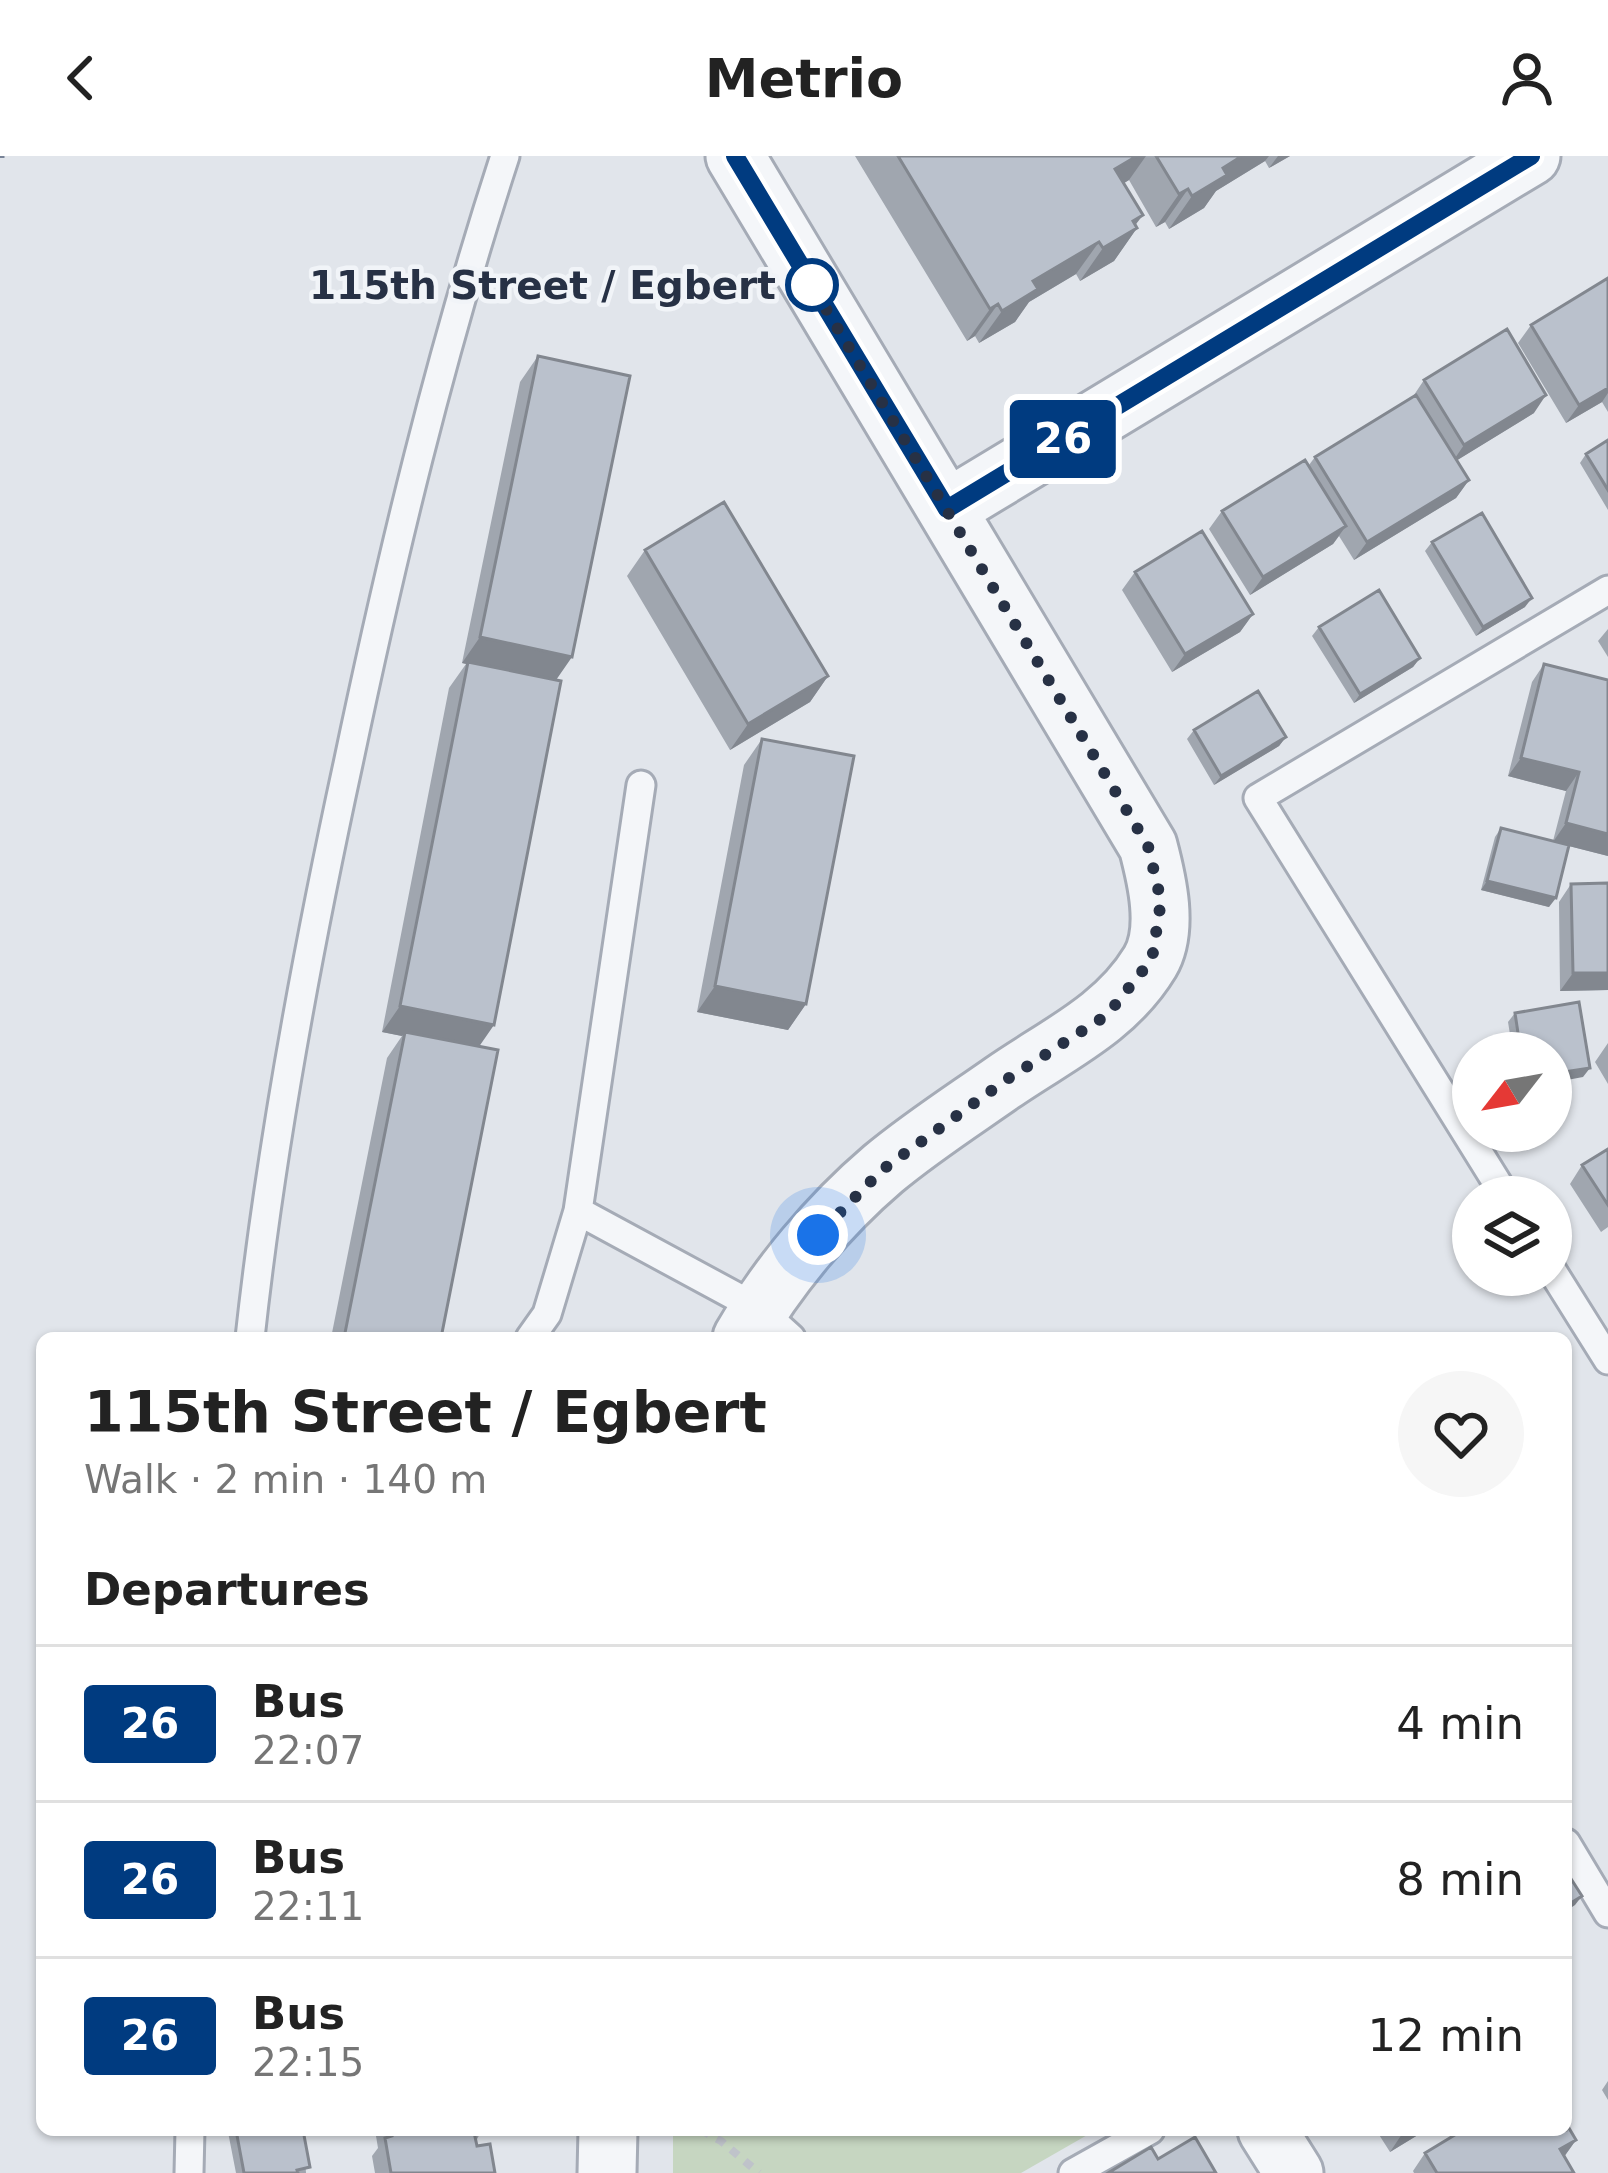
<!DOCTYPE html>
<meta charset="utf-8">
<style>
:root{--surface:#fff;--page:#f6f6f6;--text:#222;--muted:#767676;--line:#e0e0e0}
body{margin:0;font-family:"DejaVu Sans",sans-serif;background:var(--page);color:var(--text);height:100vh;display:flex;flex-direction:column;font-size:45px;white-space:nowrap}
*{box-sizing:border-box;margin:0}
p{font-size:39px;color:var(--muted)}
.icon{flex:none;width:66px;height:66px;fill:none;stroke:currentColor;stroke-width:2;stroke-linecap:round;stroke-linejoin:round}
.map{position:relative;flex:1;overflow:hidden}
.details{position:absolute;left:36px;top:1176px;width:1536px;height:804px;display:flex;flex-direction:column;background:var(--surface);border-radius:18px;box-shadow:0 3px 9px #0004}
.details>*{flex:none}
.badge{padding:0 24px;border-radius:9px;font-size:42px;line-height:78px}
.needle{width:78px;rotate:239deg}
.buttons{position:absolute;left:1452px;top:876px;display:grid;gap:24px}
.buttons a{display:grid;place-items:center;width:120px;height:120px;border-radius:50%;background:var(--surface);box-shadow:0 3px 9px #0004;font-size:60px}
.you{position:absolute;width:60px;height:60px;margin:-30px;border:9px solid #fff;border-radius:50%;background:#1a73e8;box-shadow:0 0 0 18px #1a73e833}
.map>.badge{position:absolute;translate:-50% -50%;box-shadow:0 0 0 6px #fff}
h2{padding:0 48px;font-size:45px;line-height:108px}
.round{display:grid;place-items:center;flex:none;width:126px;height:126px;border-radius:63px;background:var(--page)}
.head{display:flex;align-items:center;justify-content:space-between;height:204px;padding:0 48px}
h1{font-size:57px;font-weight:700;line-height:90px}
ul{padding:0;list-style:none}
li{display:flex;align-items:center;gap:36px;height:156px;padding:0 48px;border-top:3px solid var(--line)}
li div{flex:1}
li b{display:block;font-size:45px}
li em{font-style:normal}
li .badge{min-width:132px;font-weight:700;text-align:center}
header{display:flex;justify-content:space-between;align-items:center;height:156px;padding:0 48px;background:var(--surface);font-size:54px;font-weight:700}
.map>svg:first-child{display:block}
</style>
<header><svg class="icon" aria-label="back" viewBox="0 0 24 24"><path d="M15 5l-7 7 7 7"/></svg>Metrio<svg class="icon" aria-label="person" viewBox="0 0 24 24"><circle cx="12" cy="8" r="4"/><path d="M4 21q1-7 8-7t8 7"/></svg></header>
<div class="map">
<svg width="1608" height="2017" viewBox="0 0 1608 2017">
<rect width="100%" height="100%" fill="#e1e5eb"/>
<path fill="#c6d6c1" d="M673,1974H1096L1021,2017H673Z"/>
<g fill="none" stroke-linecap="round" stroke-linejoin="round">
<defs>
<path id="service" d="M641,629L578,1055L759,1153L791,1182
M1506,1041L1258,642L1608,434
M1551,1113L1608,1204
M250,1182C271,989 307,797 348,608C391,403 440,199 505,0
M530,1182L547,1158L578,1055
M1566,1687L1608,1757
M189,2017L190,1974
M1073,2017L1150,1974"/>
<path id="minor" d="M735,0L1148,690C1157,724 1169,774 1150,806C1115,864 1055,890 1002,927C962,955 920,982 883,1013C829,1059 777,1121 742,1182
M947,353L1531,0
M1267,1974L1294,2017
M607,2017L608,1974"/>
</defs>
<use href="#service" stroke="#a5abb6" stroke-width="33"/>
<use href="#minor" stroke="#a5abb6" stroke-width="63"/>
<path stroke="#bfc3ca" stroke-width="8" stroke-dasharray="9 9" stroke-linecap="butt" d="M701,1974L721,1985L759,2017"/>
<use href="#service" stroke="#f4f6f9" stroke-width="27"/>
<use href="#minor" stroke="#f4f6f9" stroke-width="57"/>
<path stroke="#788397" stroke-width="9" stroke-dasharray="6 12" stroke-linecap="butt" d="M0,2V0"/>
</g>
<path fill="#a0a6af" d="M855,0H1290L1269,12L1265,5L1216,35L1204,52L1169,73L1165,66L1156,71L1129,24L1124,27L1137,72L1114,105L1080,125L1076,118L1029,146L1015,166L979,187L975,180L967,185Z
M1608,122V256L1602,246L1566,267L1518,187L1531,169Z
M538,200L556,524L479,890L441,1182H331L387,902L402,880L382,876L449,532L466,508L462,507L520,226Z
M1424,224L1534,257L1457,304L1469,324L1456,342L1354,404L1339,380L1333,388L1250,439L1209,373L1222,355L1309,309L1315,301L1412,242Z
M1608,284V354L1580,307L1586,298Z
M1432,386L1525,451L1476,480L1425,395Z
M645,394L828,520L810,546L730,594L627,420Z
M1135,416L1253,458L1240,476L1172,516L1122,434Z
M1319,471L1420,502L1413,511L1354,547L1312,480Z
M1608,473V501L1598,485Z
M1544,508L1608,700L1569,690L1549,751L1481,734L1495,681L1501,672L1553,685L1566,635L1508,620L1532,526Z
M1194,574L1286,581L1279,590L1214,629L1187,583Z
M762,583L806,848L788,874L697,856L744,609Z
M1571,728L1608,834L1560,835L1559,746Z
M1515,857L1583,921L1551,897H1513L1508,866Z
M1608,887V928L1595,906Z
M1608,993V1071L1601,1076L1570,1028L1582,1009Z
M1608,1925V1944L1602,1934Z
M229,1974H303L306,2017H236L228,1976Z
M375,1974H482L476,1985L477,1990L495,2017H375L372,2000L378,1992Z
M1376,1974H1426L1390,1996Z
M1576,1984L1564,2001L1574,2017H1414L1413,2015L1425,1997Z"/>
<path fill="#82878f" d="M1137,0H1146L1129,24L1093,46L1115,13Z
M1242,0H1269L1265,5L1216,35L1204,52L1169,73L1192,40L1223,12Z
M1278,0H1290L1269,12Z
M1188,33L1165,66L1156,71L1179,38Z
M1143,59L1130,76L1137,72L1114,105L1080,125L1103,92L1133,65Z
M1099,86L1076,118L1029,146L1015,166L979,187L1002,155L1033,125Z
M998,148L975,180L967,185L990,153Z
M1608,232V237L1602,246L1566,267L1579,249Z
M1546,239L1534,257L1451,308L1464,289Z
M1469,324L1456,342L1354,404L1367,386Z
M1346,370L1333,388L1250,439L1263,421Z
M1532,442L1525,451L1476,480L1483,471Z
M1253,458L1240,476L1172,516L1185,498Z
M480,481L572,501L554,527L462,507Z
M1420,502L1413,511L1354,547L1360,538Z
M828,520L810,546L730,594L748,568Z
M1286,581L1279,590L1214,629L1221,620Z
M1521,602L1579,616L1566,635L1508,620Z
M1566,667L1608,678V700L1553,686Z
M1487,725L1556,742L1549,751L1481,734Z
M1573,817H1608V834L1560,835Z
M715,830L806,848L788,874L697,856Z
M400,850L494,869L476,895L405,876L402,880L382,876Z
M1590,912L1583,921L1551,927V918Z
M1582,1740L1575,1749L1566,1755V1750Z
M1409,1974H1426L1390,1996L1402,1978Z
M1576,1984L1563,2002L1560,1993Z"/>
<path fill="#bac1cc" stroke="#82878f" stroke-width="3" d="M898,0H1137L1115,13L1143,59L1133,65L1137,72L1103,92L1099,86L1033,125L1038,133L1002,155L998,148L990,153Z
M1156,0H1242L1223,12L1227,19L1192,40L1188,33L1179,38Z
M1608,122V232L1579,249L1531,169Z
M1507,173L1546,239L1464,289L1424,224Z
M538,200L630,220L572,501L480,481Z
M1416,239L1469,324L1367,386L1315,301Z
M1608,284V334L1586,298Z
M1305,304L1346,370L1263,421L1222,355Z
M724,346L828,520L748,568L645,394Z
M1482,357L1532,442L1483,471L1432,386Z
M1202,375L1253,458L1185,498L1135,416Z
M1379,434L1420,502L1360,538L1319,471Z
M468,506L561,525L494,869L400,850Z
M1544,508L1608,524V678L1566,667L1579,616L1521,602Z
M1258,535L1286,581L1221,620L1194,574Z
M762,583L854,600L806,848L715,830Z
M1501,672L1569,689L1556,742L1487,725Z
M1608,727V817H1573L1571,728Z
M1579,846L1590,912L1551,918V897H1521L1515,857Z
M405,876L498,894L441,1182H344Z
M1608,993V1049L1582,1009Z
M1566,1715L1582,1740L1566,1750Z
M1566,1967L1576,1984L1560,1993L1574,2017H1437L1425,1997L1463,1974H1566Z
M236,1974H303L310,2011L297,2014L298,2017H244Z
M391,1974H482L474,1976L477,1990L490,1988L495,2017H391L385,1982L392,1980Z
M1195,1981L1216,2017H1108L1151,1991L1158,2003Z"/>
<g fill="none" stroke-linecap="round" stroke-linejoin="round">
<defs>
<path id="line" d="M735,0L947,353L1531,0"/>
</defs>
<use href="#line" stroke="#fff" stroke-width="27"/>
<use href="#line" stroke="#003b80" stroke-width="18"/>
<path stroke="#273145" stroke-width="12" stroke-dasharray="0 21.6" d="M812,129L808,123L1148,690L1161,745L1152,803L1107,859L1006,924L882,1014L818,1079"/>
</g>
<circle fill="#fff" stroke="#003b80" stroke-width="6" cx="812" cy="129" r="24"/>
<g text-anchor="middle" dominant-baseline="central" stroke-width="9" stroke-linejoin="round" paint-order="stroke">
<g font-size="39" font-weight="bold" fill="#273145" stroke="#f1f4f8" text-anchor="end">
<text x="776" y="129">115th Street / Egbert</text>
</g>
</g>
</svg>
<div class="buttons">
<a><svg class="needle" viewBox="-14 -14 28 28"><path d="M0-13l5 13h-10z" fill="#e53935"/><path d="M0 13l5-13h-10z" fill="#767676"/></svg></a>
<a><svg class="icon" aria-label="layers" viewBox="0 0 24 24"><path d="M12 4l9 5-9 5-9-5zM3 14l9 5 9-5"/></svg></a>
</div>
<div class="you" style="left:818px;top:1079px"></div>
<b class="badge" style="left:1063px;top:283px;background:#003b80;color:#fff">26</b>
<section class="details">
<div class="head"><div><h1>115th Street / Egbert</h1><p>Walk · 2 min · 140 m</p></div><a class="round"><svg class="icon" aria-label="heart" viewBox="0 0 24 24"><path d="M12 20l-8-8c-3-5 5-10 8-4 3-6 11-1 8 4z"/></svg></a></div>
<h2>Departures</h2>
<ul>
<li><span class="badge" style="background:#003b80;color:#fff">26</span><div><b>Bus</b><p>22:07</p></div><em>4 min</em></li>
<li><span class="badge" style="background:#003b80;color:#fff">26</span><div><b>Bus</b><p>22:11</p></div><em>8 min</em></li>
<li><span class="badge" style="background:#003b80;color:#fff">26</span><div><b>Bus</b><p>22:15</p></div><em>12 min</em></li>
</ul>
</section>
</div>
